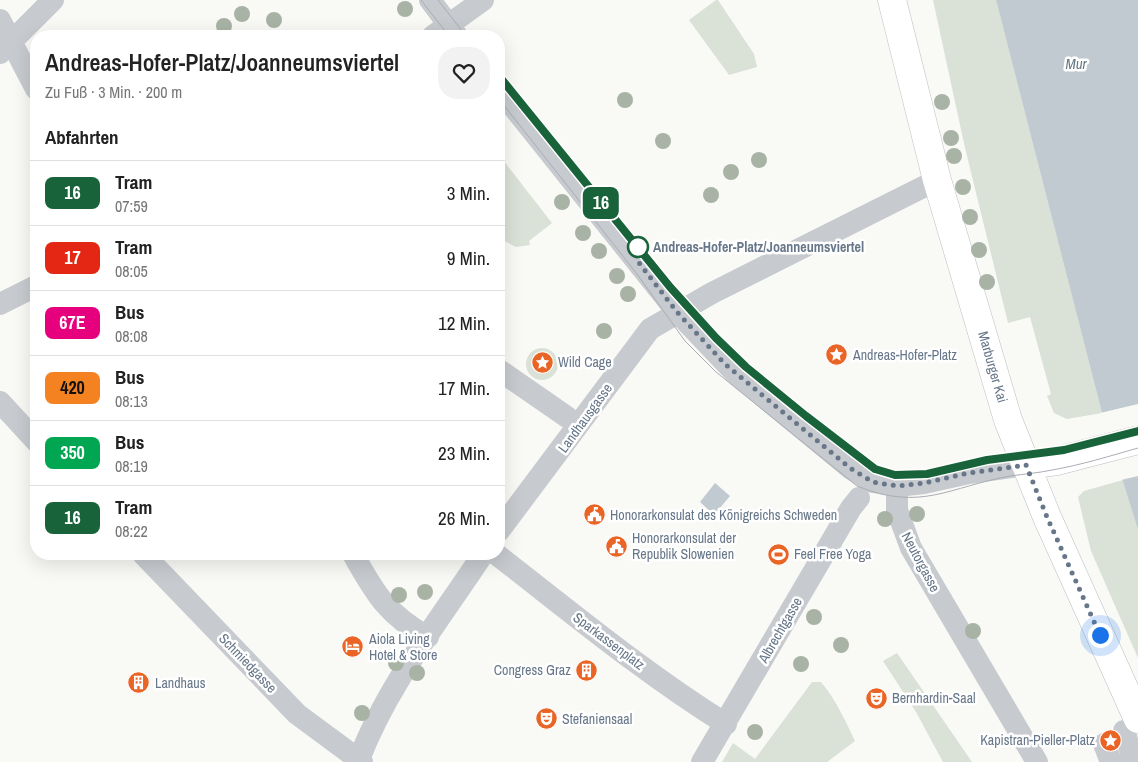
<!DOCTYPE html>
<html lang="de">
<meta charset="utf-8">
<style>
:root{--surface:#fff;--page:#f2f2f2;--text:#222;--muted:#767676;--line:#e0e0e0}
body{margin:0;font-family:"Archivo Narrow",sans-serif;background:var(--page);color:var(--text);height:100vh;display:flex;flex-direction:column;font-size:19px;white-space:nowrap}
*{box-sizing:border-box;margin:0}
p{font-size:16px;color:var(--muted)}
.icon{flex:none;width:28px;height:28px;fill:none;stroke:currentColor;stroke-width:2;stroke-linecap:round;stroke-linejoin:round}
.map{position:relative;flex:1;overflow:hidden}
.drawer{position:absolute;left:30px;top:30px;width:475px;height:530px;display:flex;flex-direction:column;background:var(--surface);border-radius:20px;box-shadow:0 5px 20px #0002}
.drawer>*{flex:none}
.badge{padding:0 10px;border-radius:8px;font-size:18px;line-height:32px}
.you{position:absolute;width:25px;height:25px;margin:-12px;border:4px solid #fff;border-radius:50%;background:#1a73e8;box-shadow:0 0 0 8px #1a73e833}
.map>.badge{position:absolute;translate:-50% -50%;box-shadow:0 0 0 2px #fff}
h2{padding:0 15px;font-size:19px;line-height:45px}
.round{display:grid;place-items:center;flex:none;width:52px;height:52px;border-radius:20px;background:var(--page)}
.head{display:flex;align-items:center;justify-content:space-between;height:85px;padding:0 15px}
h1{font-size:24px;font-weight:600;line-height:38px}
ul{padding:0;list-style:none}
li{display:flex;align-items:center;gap:15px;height:65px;padding:0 15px;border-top:1px solid var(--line)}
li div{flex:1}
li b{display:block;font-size:19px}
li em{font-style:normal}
li .badge{min-width:55px;font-weight:700;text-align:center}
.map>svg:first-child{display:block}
</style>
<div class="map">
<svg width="1138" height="762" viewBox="0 0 1138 762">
<rect width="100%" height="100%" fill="#f9f9f6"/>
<path fill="#dae1d7" d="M716,0H718L754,54L757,67L729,75L689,20Z
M933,0H996L1102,413L1067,419L1054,413L1047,396L1051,394L1030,317L1008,323L965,148Z
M499,155L552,223L529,241L530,245L516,247L499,238Z
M526 364a16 16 0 1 1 32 0a16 16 0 1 1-32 0Z
M1123,480L1138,530V658L1091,551L1078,497L1084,491Z
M897,653L972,762H943L916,712L883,661Z
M812,682H821C836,700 845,720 855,741L827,762H722L733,743L755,759Z"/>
<path fill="#c1cad0" d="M996,0H1138V530L1102,413Z
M715,483L730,496L714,515L700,502Z"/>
<path fill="#f9f9f6" d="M1138,404V476L1121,480L1100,413Z"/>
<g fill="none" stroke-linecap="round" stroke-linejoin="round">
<defs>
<path id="major" d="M892,0L937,180L1008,420L1047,517L1138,719
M1026,465L1057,461L1138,440"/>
</defs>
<use href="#major" stroke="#babec2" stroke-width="29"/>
<path stroke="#c7cace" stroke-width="22" d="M430,0L457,36
M0,20L36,89
M433,36L483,0
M0,53L53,0
M499,89L677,312L736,374L850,468L873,482L897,486L924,483L969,473L1026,465
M0,304L36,286
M499,370L567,417
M0,402L36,441
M897,486V510L911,548L1037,762
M499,531L650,329L712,293L937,180
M143,554L297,714L362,762
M353,554C374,592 388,616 428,637
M496,554C571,612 644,673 726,724
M1124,731L1134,762
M1104,744L1111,762
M358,762C386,687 439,621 483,554
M702,762L851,508L859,498"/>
<use href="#major" stroke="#fff" stroke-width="28"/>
<path stroke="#a9aeb5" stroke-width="1" d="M421,0L449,36
M438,0L466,36
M499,76L670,287L716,338L745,367L806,416L842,446L875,469L895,475L927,474L987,460L1064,450L1138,431
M499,99L637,274L685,341L716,372L857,486C921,512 949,487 1010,476C1024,474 1038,473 1052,470C1081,465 1110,456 1138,448"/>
</g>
<g fill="#a8b3a5">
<circle cx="405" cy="9" r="8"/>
<circle cx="242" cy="14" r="8"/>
<circle cx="274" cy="20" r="8"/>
<circle cx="224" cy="26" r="8"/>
<circle cx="625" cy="100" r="8"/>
<circle cx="942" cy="102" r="8"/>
<circle cx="951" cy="138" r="8"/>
<circle cx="663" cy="141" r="8"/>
<circle cx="954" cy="156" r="8"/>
<circle cx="759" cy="160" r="8"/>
<circle cx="731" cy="172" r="8"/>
<circle cx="963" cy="187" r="8"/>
<circle cx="711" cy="195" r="8"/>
<circle cx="562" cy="202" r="8"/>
<circle cx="970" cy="217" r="8"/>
<circle cx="583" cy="233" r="8"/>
<circle cx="979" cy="250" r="8"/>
<circle cx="599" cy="251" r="8"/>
<circle cx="617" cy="276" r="8"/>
<circle cx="987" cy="282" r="8"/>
<circle cx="628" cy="294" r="8"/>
<circle cx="604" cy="331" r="8"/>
<circle cx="917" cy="514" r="8"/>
<circle cx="885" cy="519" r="8"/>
<circle cx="425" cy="592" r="8"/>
<circle cx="399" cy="595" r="8"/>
<circle cx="814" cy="617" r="8"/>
<circle cx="973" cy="631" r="8"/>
<circle cx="841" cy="645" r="8"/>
<circle cx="396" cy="663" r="8"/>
<circle cx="801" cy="664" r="8"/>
<circle cx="417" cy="673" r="8"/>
<circle cx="362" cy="713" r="8"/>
<circle cx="755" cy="732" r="8"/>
</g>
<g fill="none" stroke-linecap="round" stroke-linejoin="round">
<defs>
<path id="line" d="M499,76L670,287L716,338L746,367L806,416L875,469L895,475L927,474L987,460L1064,450L1138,431"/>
</defs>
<use href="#line" stroke="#fff" stroke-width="11"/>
<use href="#line" stroke="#19633a" stroke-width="8"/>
<path stroke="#677789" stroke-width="5" stroke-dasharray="0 9" d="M638,247L636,259L677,312L725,364L850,468L873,482L897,486L924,483L969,473L1026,465L1047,517L1100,635"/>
</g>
<defs>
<symbol id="sight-disc" viewBox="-11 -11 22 22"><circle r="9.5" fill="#ea6425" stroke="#fff"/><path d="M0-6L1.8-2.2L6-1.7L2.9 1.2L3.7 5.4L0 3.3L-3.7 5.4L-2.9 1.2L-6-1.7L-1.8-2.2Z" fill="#fff"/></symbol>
<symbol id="civic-disc" viewBox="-11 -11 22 22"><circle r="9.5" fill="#ea6425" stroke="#fff"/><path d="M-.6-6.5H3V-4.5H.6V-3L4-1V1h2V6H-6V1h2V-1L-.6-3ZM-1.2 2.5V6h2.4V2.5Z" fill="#fff"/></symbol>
<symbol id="stadium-disc" viewBox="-11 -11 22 22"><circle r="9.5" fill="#ea6425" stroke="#fff"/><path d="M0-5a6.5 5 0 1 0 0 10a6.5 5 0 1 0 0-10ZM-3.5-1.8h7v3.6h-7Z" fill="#fff"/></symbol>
<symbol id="hotel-disc" viewBox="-11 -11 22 22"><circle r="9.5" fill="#ea6425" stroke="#fff"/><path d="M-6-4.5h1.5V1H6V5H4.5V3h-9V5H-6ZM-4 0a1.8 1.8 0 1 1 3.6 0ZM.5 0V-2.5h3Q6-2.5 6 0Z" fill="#fff"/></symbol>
<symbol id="building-disc" viewBox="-11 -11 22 22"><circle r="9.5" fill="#ea6425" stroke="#fff"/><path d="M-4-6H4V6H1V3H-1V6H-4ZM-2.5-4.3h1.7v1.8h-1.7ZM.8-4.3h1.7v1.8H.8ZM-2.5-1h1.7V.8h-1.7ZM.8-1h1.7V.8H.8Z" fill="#fff"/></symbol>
<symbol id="theatre-disc" viewBox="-11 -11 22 22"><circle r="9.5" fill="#ea6425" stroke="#fff"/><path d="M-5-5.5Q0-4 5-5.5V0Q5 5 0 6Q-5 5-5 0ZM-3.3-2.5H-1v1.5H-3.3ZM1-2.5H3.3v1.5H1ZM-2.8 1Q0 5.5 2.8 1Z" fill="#fff"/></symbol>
</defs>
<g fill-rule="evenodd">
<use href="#sight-disc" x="824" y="342" width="25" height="25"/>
<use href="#sight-disc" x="530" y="350" width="25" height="25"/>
<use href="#civic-disc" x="582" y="502" width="25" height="25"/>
<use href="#civic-disc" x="604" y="534" width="25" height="25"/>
<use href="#stadium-disc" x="766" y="542" width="25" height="25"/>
<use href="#hotel-disc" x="340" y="634" width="25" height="25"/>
<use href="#building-disc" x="574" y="658" width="25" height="25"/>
<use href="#building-disc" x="126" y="670" width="25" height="25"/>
<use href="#theatre-disc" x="864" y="686" width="25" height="25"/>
<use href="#theatre-disc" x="534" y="706" width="25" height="25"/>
<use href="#sight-disc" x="1098" y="728" width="25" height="25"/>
</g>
<circle fill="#fff" stroke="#19633a" stroke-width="2.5" cx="638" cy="247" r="10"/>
<g text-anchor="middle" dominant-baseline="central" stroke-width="5" stroke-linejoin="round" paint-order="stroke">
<g font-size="14" font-weight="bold" fill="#677789" stroke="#fff" text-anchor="start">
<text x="653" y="247">Andreas-Hofer-Platz/Joanneumsviertel</text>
</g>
<g font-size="14" fill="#677789" stroke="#fff" text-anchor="start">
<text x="853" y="355">Andreas-Hofer-Platz</text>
<text x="558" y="362">Wild Cage</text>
<text x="610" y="515">Honorarkonsulat des Königreichs Schweden</text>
<text x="632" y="538">Honorarkonsulat der<tspan x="632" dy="16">Republik Slowenien</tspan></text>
<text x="794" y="554">Feel Free Yoga</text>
<text x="369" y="639">Aiola Living<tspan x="369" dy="16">Hotel &amp; Store</tspan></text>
<text x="571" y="670" text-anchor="end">Congress Graz</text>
<text x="155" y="683">Landhaus</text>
<text x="892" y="698">Bernhardin-Saal</text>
<text x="562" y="719">Stefaniensaal</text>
<text x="1095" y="740" text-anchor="end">Kapistran-Pieller-Platz</text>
</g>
<g font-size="14" fill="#677789" stroke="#fff">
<text transform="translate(993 367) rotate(74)">Marburger Kai</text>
<text transform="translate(585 418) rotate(-54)">Landhausgasse</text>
<text transform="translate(921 562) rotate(62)">Neutorgasse</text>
<text transform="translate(780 630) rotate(-60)">Albrechtgasse</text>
<text transform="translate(609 641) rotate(37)">Sparkassenplatz</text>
<text transform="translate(248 663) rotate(46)">Schmiedgasse</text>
</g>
<g font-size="15" font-style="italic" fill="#637883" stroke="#fff">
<text x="1076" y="63">Mur</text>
</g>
</g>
</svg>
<div class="you" style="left:1100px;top:635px"></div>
<b class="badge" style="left:601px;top:203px;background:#19633a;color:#fff">16</b>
<section class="drawer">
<div class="head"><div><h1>Andreas-Hofer-Platz/Joanneumsviertel</h1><p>Zu Fuß · 3 Min. · 200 m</p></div><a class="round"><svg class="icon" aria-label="heart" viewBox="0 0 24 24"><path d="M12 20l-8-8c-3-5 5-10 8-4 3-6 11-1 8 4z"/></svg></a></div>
<h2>Abfahrten</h2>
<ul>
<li><span class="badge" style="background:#19633a;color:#fff">16</span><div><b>Tram</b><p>07:59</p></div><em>3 Min.</em></li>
<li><span class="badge" style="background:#e42714;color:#fff">17</span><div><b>Tram</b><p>08:05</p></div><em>9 Min.</em></li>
<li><span class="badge" style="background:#e6007e;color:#fff">67E</span><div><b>Bus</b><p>08:08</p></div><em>12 Min.</em></li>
<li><span class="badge" style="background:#f58220;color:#111">420</span><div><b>Bus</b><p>08:13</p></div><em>17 Min.</em></li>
<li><span class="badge" style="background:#00a651;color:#fff">350</span><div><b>Bus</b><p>08:19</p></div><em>23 Min.</em></li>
<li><span class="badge" style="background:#19633a;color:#fff">16</span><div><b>Tram</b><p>08:22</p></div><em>26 Min.</em></li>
</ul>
</section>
</div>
